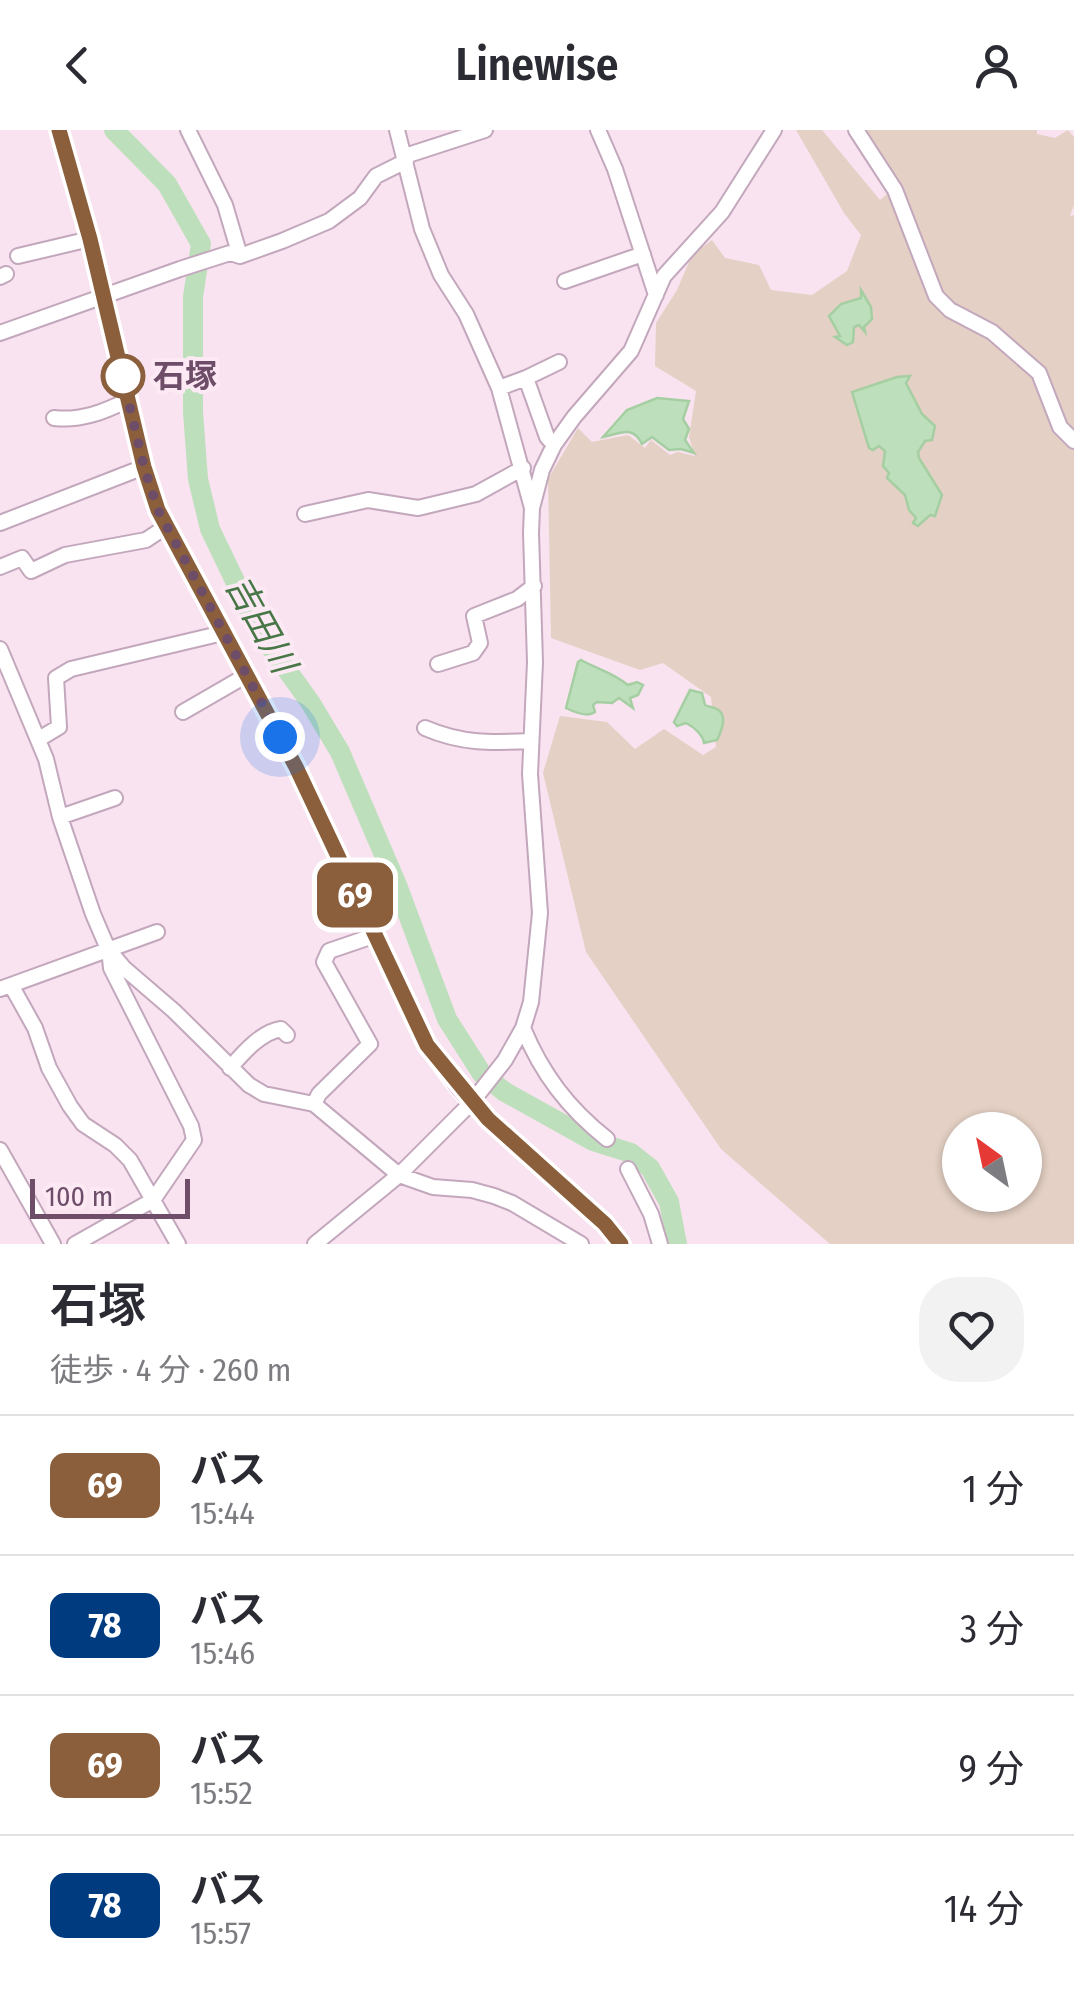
<!DOCTYPE html>
<html lang="ja">
<meta charset="utf-8">
<style>
:root{--surface:#fff;--page:#f2f2f3;--text:#2b2b33;--muted:#7c7c81;--line:#e1e1e2}
body{margin:0;font-family:"Fira Sans Condensed","Noto Sans JP",sans-serif;background:var(--page);color:var(--text);height:100vh;display:flex;flex-direction:column;font-size:38px;white-space:nowrap}
*{box-sizing:border-box;margin:0}
p{font-size:32px;color:var(--muted)}
.icon{flex:none;width:55px;height:55px;fill:none;stroke:currentColor;stroke-width:2;stroke-linecap:round;stroke-linejoin:round}
.map{position:relative;height:1114px;overflow:hidden}
.panel{display:flex;flex-direction:column;background:var(--surface);flex:1}
.panel>*{flex:none}
.badge{padding:0 20px;border-radius:15px;font-size:35px;line-height:65px}
.needle{width:65px;rotate:327deg}
.controls{position:absolute;left:942px;top:982px;display:grid;gap:20px}
.controls a{display:grid;place-items:center;width:100px;height:100px;border-radius:50%;background:var(--surface);box-shadow:0 2px 8px #0004;font-size:50px}
.scale{position:absolute;left:30px;bottom:25px;width:160px;box-sizing:border-box;padding-left:10px;border:5px solid #6d4d68;border-top:0;font-size:28px;line-height:35px;white-space:nowrap;color:#6d4d68;-webkit-text-stroke:8px #fce9f4;paint-order:stroke}
.you{position:absolute;width:50px;height:50px;margin:-25px;border:8px solid #fff;border-radius:50%;background:#1a73e8;box-shadow:0 0 0 15px #1a73e833}
.map>.badge{position:absolute;translate:-50% -50%;box-shadow:0 0 0 5px #fff}
.round{display:grid;place-items:center;flex:none;width:105px;height:105px;border-radius:40px;background:var(--page)}
.overview{display:flex;align-items:center;justify-content:space-between;height:170px;padding:0 50px}
h1{font-size:48px;font-weight:600;line-height:75px}
ul{padding:0;list-style:none}
li{display:flex;align-items:center;gap:30px;height:140px;padding:0 50px;border-top:2px solid var(--line)}
li div{flex:1}
li b{display:block;font-size:38px}
li em{font-style:normal}
li .badge{min-width:110px;font-weight:700;text-align:center}
header{display:flex;justify-content:space-between;align-items:center;height:130px;padding:0 50px;background:var(--surface);font-size:45px;font-weight:600}
.map>svg:first-child{display:block}
</style>
<header><svg class="icon" aria-label="back" viewBox="0 0 24 24"><path d="M15 5l-7 7 7 7"/></svg>Linewise<svg class="icon" aria-label="person" viewBox="0 0 24 24"><circle cx="12" cy="8" r="4"/><path d="M4 21q1-7 8-7t8 7"/></svg></header>
<div class="map">
<svg width="1074" height="1114" viewBox="0 0 1074 1114">
<rect width="100%" height="100%" fill="#f9e3f0"/>
<path fill="#e4d0c4" fill-rule="evenodd" d="M796,0H822L880,70L899,54L862,0H1037V4L1055,8L1068,0L1074,7V75L1070,86L1074,85V1114H830L721,1019L586,822L543,643L560,586L607,592L635,619L664,599L703,625L716,617L711,567L663,533L640,540L551,508L548,349L578,298L592,312L628,305L645,318L651,310L670,325L678,322L695,326L689,307L696,261L655,236L656,193L677,160L692,125L712,110L725,128L759,135L771,160L812,165L847,141L861,105L844,83ZM960,1000H1025V1065H960Z"/>
<path fill="#bddfbb" stroke="#a5cfa2" stroke-width="2.5" d="M861,160L871,177L872,189L864,197L865,202L859,195L854,197L853,212L847,215L835,207L840,206L829,186L841,174L861,168Z
M910,246L906,253L922,284L935,296L932,310L925,311L918,322L919,328L942,365L935,386L930,385L918,396L913,393L916,388L909,380L905,365L887,348L889,343L883,336L885,321L879,316L873,320L869,318L852,262L897,247Z
M657,268L689,271L683,289L689,299L685,310L694,323L681,319L669,320L652,307L642,314C632,294 619,304 603,307L627,280Z
M581,530C597,539 612,542 628,555L637,552L643,555L638,565L630,568L633,578L619,568L612,573L597,572L593,575L595,582C587,588 574,582 566,578L578,532Z
M690,560L702,563L705,575C709,577 713,577 717,579C728,585 721,602 717,610L704,613C703,605 694,597 686,593L677,596L674,592Z"/>
<g fill="none" stroke-linecap="round" stroke-linejoin="round">
<path stroke="#bddfbb" stroke-width="20" d="M114,0L167,54L201,114L193,167V282L198,349L210,399L259,501L310,572L340,622L397,755L447,889L482,944L505,962L593,1011L631,1023L650,1038L669,1072L677,1114"/>
<defs>
<path id="minor" d="M188,0L225,75L240,126
M397,0L422,99L441,145L466,184L499,258L532,378
M598,0L615,39L656,165
M856,0L895,60L936,166L950,180L992,202L1039,243L1060,297L1074,311
M405,26L485,0
M18,126L90,109
M0,147L6,144
M565,151L643,124
M0,203L180,139L230,123L240,126L282,111L329,91L360,68L376,46L406,31
M526,248L559,232
M499,258L526,248L547,307L554,315
M54,288C81,291 104,282 128,270
M305,384L368,370L418,378L476,364L523,338
M0,393L144,337
M0,437L22,428L31,441L65,425L146,410L167,396
M0,519L46,629L60,687L93,784L108,819L124,838L174,881L249,955L264,964L314,974L399,1045L433,1057L472,1060L494,1066L512,1073L581,1114
M438,534L473,523L480,513L474,486L517,469L534,456
M183,582L247,545
M425,598C462,614 492,613 531,611
M39,609L59,597L56,548L71,539L223,503
M60,687L115,668
M11,855L35,898L49,938L70,976L83,994L115,1015L130,1030L178,1114
M0,859L157,802
M523,898C542,944 568,978 607,1009
M230,938C243,923 261,902 281,899L287,905
M314,974L319,964L370,914L324,832L329,821L373,806
M0,1020L53,1114
M628,1039L651,1084L660,1114
M75,1114L153,1070L194,1010L191,996L111,838L109,819
M315,1114L399,1045L472,972L505,930L523,898L531,872L540,783L530,644L535,532L531,403L532,378L542,340L554,315L574,287L631,221L664,146L722,82L774,0"/>
<path id="major" d="M59,0L90,109L144,337L158,381L296,637L427,915L459,958L488,989L605,1094L621,1114"/>
</defs>
<use href="#minor" stroke="#c3a7bc" stroke-width="18"/>
<use href="#major" stroke="#fff" stroke-width="21"/>
<use href="#minor" stroke="#fff" stroke-width="14"/>
<use href="#major" stroke="#efa4cf" stroke-width="18"/>
</g>
<g fill="none" stroke-linecap="round" stroke-linejoin="round">
<defs>
<path id="line" d="M59,0L90,109L144,337L158,380L296,637L427,915L488,989L605,1094L621,1114"/>
</defs>
<use href="#line" stroke="#fff" stroke-width="22"/>
<use href="#line" stroke="#8b5e3c" stroke-width="15"/>
<path stroke="#6d4d68" stroke-width="10" stroke-dasharray="0 18" d="M123,246L120,236L144,337L158,380L280,607"/>
</g>
<circle fill="#fff" stroke="#8b5e3c" stroke-width="5" cx="123" cy="246" r="20"/>
<g text-anchor="middle" dominant-baseline="central" stroke-width="8" stroke-linejoin="round" paint-order="stroke">
<g font-size="32" font-weight="bold" fill="#6d4d68" stroke="#fce9f4" text-anchor="start">
<text x="153" y="246">石塚</text>
</g>
<g font-size="35" font-style="italic" fill="#487747" stroke="#fce9f4">
<text transform="translate(261 494) rotate(61)">吉田川</text>
</g>
</g>
</svg>
<div class="controls">
<a><svg class="needle" viewBox="-14 -14 28 28"><path d="M0-13l5 13h-10z" fill="#e53935"/><path d="M0 13l5-13h-10z" fill="#7c7c81"/></svg></a>
</div>
<div class="scale">100 m</div>
<div class="you" style="left:280px;top:607px"></div>
<b class="badge" style="left:355px;top:765px;background:#8b5e3c;color:#fff">69</b>
</div>
<section class="panel">
<div class="overview"><div><h1>石塚</h1><p>徒歩 · 4 分 · 260 m</p></div><a class="round"><svg class="icon" aria-label="heart" viewBox="0 0 24 24"><path d="M12 20l-8-8c-3-5 5-10 8-4 3-6 11-1 8 4z"/></svg></a></div>
<ul>
<li><span class="badge" style="background:#8b5e3c;color:#fff">69</span><div><b>バス</b><p>15:44</p></div><em>1 分</em></li>
<li><span class="badge" style="background:#003b80;color:#fff">78</span><div><b>バス</b><p>15:46</p></div><em>3 分</em></li>
<li><span class="badge" style="background:#8b5e3c;color:#fff">69</span><div><b>バス</b><p>15:52</p></div><em>9 分</em></li>
<li><span class="badge" style="background:#003b80;color:#fff">78</span><div><b>バス</b><p>15:57</p></div><em>14 分</em></li>
</ul>
</section>
